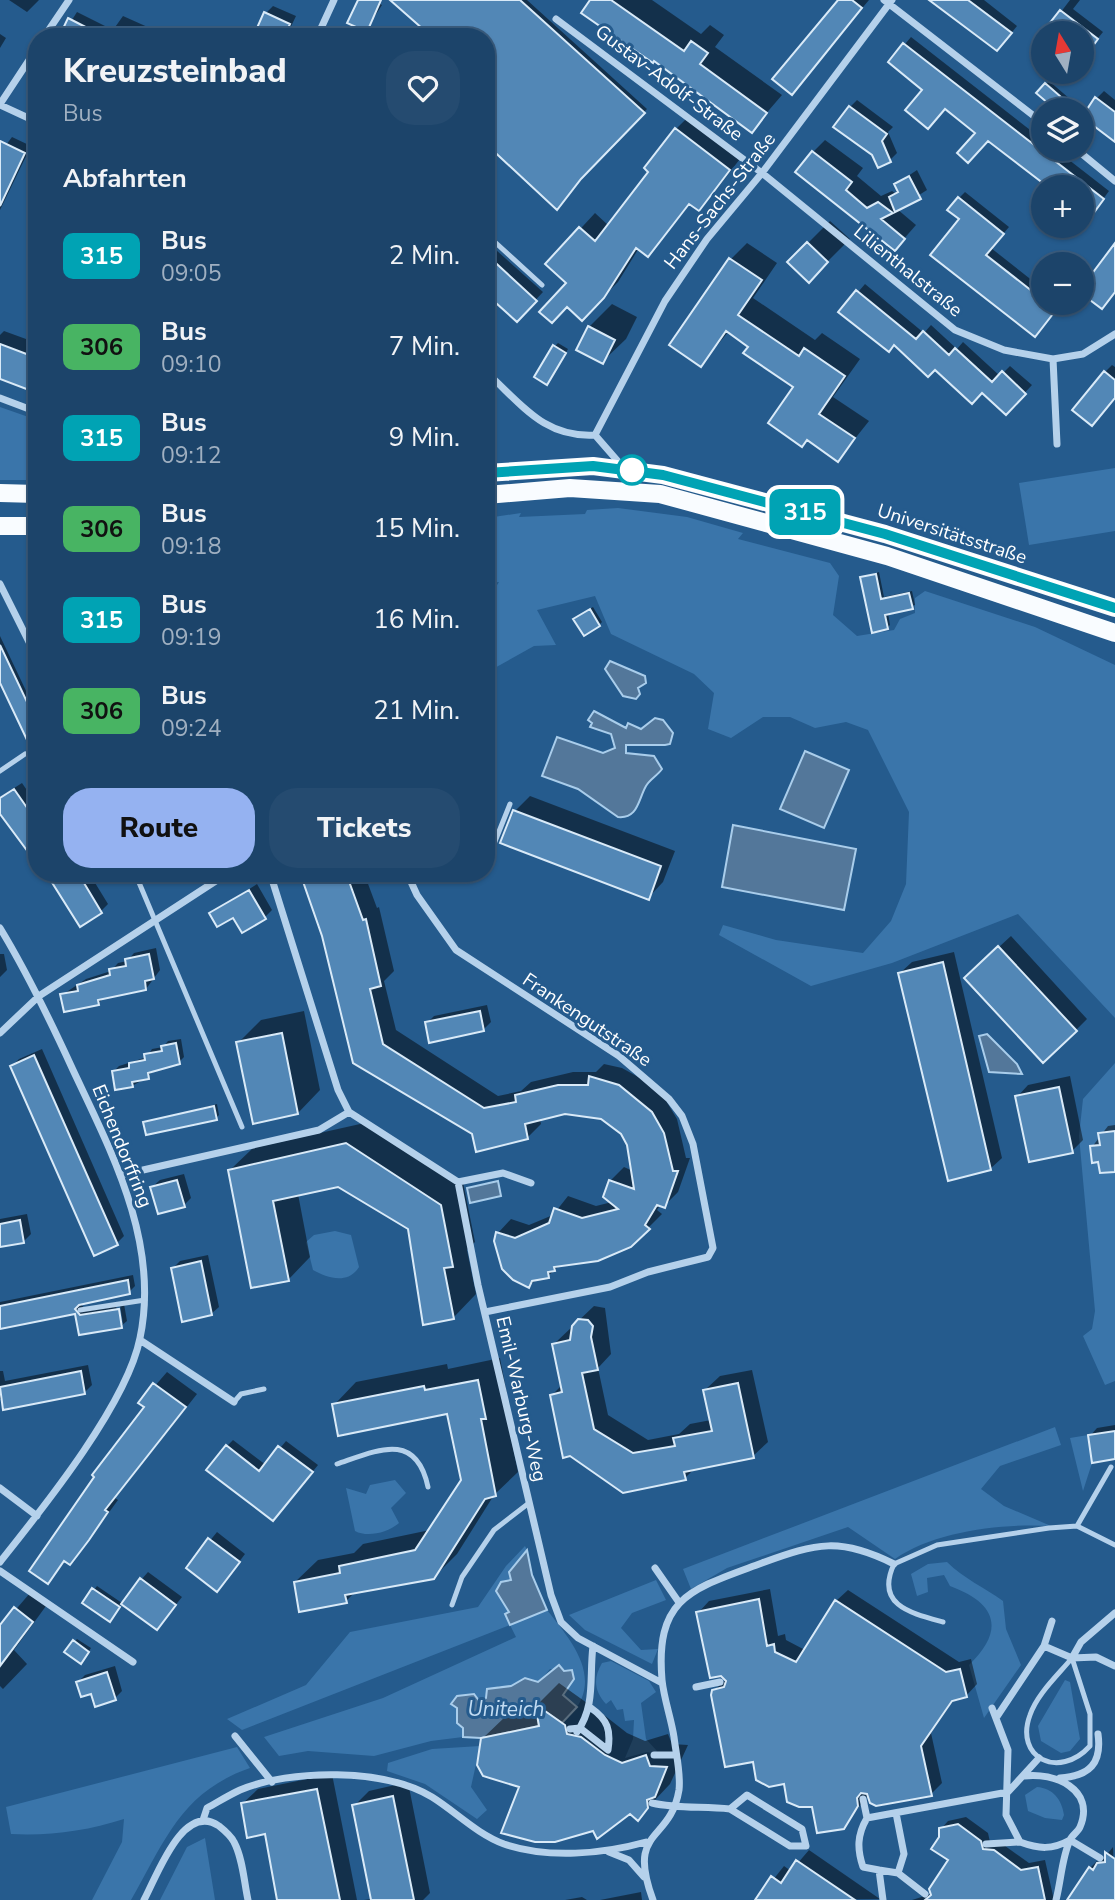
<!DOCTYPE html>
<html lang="de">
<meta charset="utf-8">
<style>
:root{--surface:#1c446a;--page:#254b70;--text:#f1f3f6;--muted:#a0b0c1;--line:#3a5c7e;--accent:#95b2f1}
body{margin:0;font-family:"Nunito Sans",sans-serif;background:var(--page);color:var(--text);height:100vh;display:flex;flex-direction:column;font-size:26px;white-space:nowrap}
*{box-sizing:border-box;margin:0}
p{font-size:23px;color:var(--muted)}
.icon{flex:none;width:38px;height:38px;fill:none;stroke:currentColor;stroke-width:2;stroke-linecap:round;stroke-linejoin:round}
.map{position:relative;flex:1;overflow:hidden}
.sheet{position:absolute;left:28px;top:28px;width:467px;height:854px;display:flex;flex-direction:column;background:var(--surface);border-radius:28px;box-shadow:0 2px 5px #0004,0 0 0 2px var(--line)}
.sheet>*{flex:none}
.badge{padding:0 14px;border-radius:10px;font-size:24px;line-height:46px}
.needle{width:46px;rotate:349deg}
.controls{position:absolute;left:1031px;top:21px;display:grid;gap:14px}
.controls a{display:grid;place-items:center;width:63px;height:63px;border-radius:50%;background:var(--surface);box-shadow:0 2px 5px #0004,0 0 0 2px var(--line);font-size:35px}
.map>.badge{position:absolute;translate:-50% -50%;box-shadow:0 0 0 4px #fff}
h2{padding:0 35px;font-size:26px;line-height:63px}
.round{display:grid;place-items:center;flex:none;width:74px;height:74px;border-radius:28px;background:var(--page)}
.head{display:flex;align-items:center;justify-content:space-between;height:119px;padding:0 35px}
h1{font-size:33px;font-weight:800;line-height:52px}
.cta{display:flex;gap:14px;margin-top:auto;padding:14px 35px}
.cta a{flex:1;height:80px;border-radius:28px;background:var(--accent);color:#111;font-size:28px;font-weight:800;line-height:80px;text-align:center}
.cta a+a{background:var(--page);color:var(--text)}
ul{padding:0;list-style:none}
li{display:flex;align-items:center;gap:21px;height:91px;padding:0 35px}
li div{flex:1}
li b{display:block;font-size:26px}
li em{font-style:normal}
li .badge{min-width:77px;font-weight:700;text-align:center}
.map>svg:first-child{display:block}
</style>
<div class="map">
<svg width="1115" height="1900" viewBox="0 0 1115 1900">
<rect width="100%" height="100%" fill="#255b8d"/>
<path fill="#3a75aa" d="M0,407L37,420V480H0Z
M1115,468V531L1029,545L1019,483Z
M618,508L687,517L743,533L738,539L830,563L839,576L833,615L857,636L894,630L900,619L915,613V598L925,591L1035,627L1115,665V1018L1018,914L892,963L811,986L719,935L723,925L776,940L863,953L891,921L906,884L909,812L868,730L846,722L815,728L790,717H763L731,738L708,729L714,693L694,674L611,634L595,596L537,610L556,645L534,646L491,670L487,645V601L499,582L487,583V518L521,513L519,517L585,514L587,510Z
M1115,1063V1381L1105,1385L1083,1336L1092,1329L1095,1311L1079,1136L1083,1099Z
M335,1231L351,1235L359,1267C348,1285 327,1278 313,1270L306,1242L314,1235Z
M1055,1427L1061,1445L1000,1466L981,1489L1004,1506L1051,1526C1005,1523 934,1531 895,1559L848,1527L727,1568L691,1589L683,1569Z
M1088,1435L1092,1463L1083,1491L1070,1438Z
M395,1480L406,1493L391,1508L399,1523C389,1532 368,1538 355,1531L346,1488L366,1494L370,1485Z
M525,1546L527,1550L509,1572L511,1580L504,1602L509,1613L506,1614L511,1624L547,1610C568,1637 600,1672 577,1707L563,1695L572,1670L550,1669L538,1683L525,1678L511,1686H499L479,1703L457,1708V1723L463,1728V1737L431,1741L374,1756L308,1751L279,1756L264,1737L383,1698L516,1637L510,1625L242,1730L227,1719L306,1685L350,1632L478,1607L506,1566Z
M947,1562C964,1579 984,1587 1003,1601L1006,1629L1021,1665L984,1718L969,1665C1006,1629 996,1603 950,1586L944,1575L927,1578L928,1592L917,1596L911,1574L928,1564Z
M656,1580L666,1600L632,1613L621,1628L641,1650L658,1649L652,1664L585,1630L569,1615Z
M611,1661L649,1681L656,1692L641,1703L646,1739L657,1751L655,1754L647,1752L625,1758L633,1739L634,1720L625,1721L623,1709L617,1710L611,1700L606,1704C594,1691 593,1678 602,1663Z
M1065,1680L1070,1682L1080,1739L1070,1751L1061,1753L1041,1741L1038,1726Z
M480,1746L471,1787L487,1810L477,1819L425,1784L387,1771L388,1763L432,1749Z
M237,1747L250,1768C181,1792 165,1841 131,1900H92L122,1842L124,1819C87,1831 49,1836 11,1834L6,1807Z
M1037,1787C1053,1788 1062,1800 1064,1815L1062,1820L1045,1818L1028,1811L1025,1795Z
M205,1838L215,1900H160L187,1847Z"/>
<path fill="#53779a" stroke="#a9cdeb" stroke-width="2" d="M610,661L645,676L646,683L638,688L640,694L636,699L623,696L605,669Z
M594,711L626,728L628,723L641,729L655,718L663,720L673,733L670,744L665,745H626V753L654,756L662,769C657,776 650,779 646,786C638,800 638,819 618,817L578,789L542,776L557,737L603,753L615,748L611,734L590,727L592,723L588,720Z
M805,751L849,770L824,828L780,809Z
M733,825L856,849L844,910L722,887Z
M987,1034L1017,1064L1022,1074L989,1072L979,1036Z
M498,1181L501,1196L470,1203L467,1188Z
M527,1550L532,1575L547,1610L510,1625L505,1614L509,1612L496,1591L501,1582L511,1580L509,1572Z
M559,1665L564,1671L572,1670L574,1679L563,1695L577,1707L562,1723L536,1705L539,1726L481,1738L463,1737V1728L457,1723V1708L451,1704L457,1696L474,1694L480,1702L486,1698L487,1689L511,1686L525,1678L538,1682Z"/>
<path fill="#0007" d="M9,0H39L27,12Z
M362,0H372L382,5L366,30Z
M408,0H527L647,109L584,173L486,37H424L429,31Z
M592,0H652L701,34L710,25L724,35L715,47L782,95L752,130Z
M840,0H869L791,93Z
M940,0H984L1017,26L1004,42Z
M1070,0H1080L1073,9L1103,32L1082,58V33H1045Z
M273,6L296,16L286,37H255L266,13Z
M77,12L113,30L123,16L170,37H61Z
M0,34L6,38L0,48Z
M911,37L1043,140V149H1055L1109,191L1095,210L1088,217L1082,212V187H1050L890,62Z
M1049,81L1070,99L1060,110L1039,93Z
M1104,91L1115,100V140L1097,98Z
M857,100L893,127L888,132L897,153L890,160L879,165L850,107Z
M690,115L743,155L713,194L699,209L691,203L648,255L639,248L618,282L582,318L569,282L548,264L595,213L609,226L651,171L676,129Z
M12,137L31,146L0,210V153Z
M825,140L863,168L857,176L881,196L892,191L895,193L899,189L896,184L917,170L927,190L897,209L916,225L895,249L813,152Z
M965,192L1009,227L991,248L1043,289V303H1061L1035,334L961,219L959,198Z
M830,221L850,239L809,280L808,243Z
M486,241L543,292L517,320L486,292Z
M747,243L777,263L753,298L815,340L822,333L860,359L833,397L869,421L838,460L795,387L729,331L701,365L672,344L731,259Z
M865,284L924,333L931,325L957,349L963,342L1000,376L1010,366L1032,385L1006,413L982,391L935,368L841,312Z
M612,304L637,317L626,339L603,361L589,327Z
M4,331L37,343V391L0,377V335Z
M558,343L568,349L550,380L555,346Z
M1112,365L1115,367V397L1105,372Z
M879,572L884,597L912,591L915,605L888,613L890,625L887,628L862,578Z
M593,607L602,622L599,625L578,616Z
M0,636L37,714V738L0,679Z
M22,783L37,805V861L23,839L20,841L0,815V797Z
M530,796L675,851L663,882L648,898L515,811Z
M44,873H89L108,904L101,911L53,880L50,882Z
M302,873H364L377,908L379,907L394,971L384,981L396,1030L498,1096L521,1091L531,1082L573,1072H596L604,1064L622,1068L647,1082L665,1099L677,1119L686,1158H690L678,1192L664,1206L661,1204L657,1210L662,1214L630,1246L560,1265L548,1276L537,1279L529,1286L498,1233L511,1219L529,1225L553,1215L568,1196L596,1206L612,1202L610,1181L624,1167L633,1171L629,1144L622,1133L602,1117L565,1113L540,1119L541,1124L527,1138L474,1133L354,1062L323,935Z
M257,884L272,910L265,917L242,931L233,916L211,913Z
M1011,936L1087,1019L1076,1030L977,967Z
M156,948L160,970L146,989L104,997L98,1004L62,995L86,979L111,971L118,963L127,961L134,953Z
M954,952L1002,1158L990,1169L900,973L912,962Z
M0,954H4L7,970L0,977Z
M487,1005L491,1022L483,1030L427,1023L434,1016Z
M304,1011L320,1090L298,1113L238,1043L261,1020Z
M181,1039L184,1057L179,1062L153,1070L148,1077L132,1086L114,1071L119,1066L147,1057L152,1049L163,1047L168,1041Z
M42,1049L124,1236L117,1243L12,1066L19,1059Z
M1070,1076L1083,1140L1072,1151L1017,1097L1028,1085Z
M217,1104L219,1115L216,1118L145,1123Z
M369,1122L463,1182L475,1242L467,1250L476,1294L454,1317L410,1228L338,1186L298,1194L310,1257L288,1280L230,1170L253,1148Z
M1115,1125V1169L1100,1160L1092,1147L1108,1126Z
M184,1174L191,1198L184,1205L152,1187L160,1180Z
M27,1214L31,1234L24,1241L0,1246V1219Z
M208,1255L219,1307L211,1314L173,1268L180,1261Z
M133,1275L135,1286L129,1292L80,1303L86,1310L116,1306L120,1324H123L120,1305L124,1304L127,1321L121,1326L80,1333L76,1312L0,1327V1302Z
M594,1306L605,1308L611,1354L598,1368L608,1415L648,1440L679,1434L690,1424L711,1420L705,1390L720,1376L752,1370L768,1442L753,1456L695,1468L685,1478L623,1491L552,1395L562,1385L554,1344Z
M500,1358L507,1394L503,1399L518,1472L494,1495L457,1554L434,1577L355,1592L346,1601L295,1582L318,1560L354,1553L363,1544L430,1530L463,1480L449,1412L334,1405L356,1382L447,1364L448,1369Z
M88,1365L92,1385L84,1393L0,1399V1371H3L5,1381Z
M167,1372L197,1394L115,1498L118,1500L81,1551L69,1563L66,1560L48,1582L146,1406L141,1402Z
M1115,1425V1457L1090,1436L1097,1428Z
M233,1440L266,1465L286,1441L318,1465L279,1513L227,1446Z
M217,1532L245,1554L224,1582L188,1568Z
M148,1572L182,1597L157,1628L141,1580Z
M97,1586L122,1603L112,1617L84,1603Z
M770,1589L778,1636L785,1634L786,1640L805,1650L836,1601L848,1590L959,1662L971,1659L977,1684L966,1696L955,1698L931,1733L942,1783L931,1794H869L843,1827L755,1760L714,1691L726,1679L698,1613L709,1601Z
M30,1593L46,1606L14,1650L27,1664L3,1689L0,1686V1628Z
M77,1639L91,1648L84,1659L74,1642Z
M115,1666L122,1691L115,1698L92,1692L78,1682L85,1675Z
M559,1683L587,1703L589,1712L604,1715L627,1733L645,1741L668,1734L672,1744L688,1745L670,1784L638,1818L630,1811L594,1829L521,1786L483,1738L506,1716L538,1709L537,1705Z
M332,1774L357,1900H279L266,1832L242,1804L258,1789Z
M408,1782L430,1893L423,1900H364L372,1899L354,1806L369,1791Z
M966,1817L988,1833L990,1842L1001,1843L1029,1863L1045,1860L1054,1900H912L931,1894L951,1859L941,1837V1829L948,1821Z
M1113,1847L1115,1900H1069L1090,1868L1097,1861L1100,1863Z
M809,1850L880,1899L757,1900L784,1866L791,1871Z
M641,1892L642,1900H600Z
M582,1897L587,1900H565Z"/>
<path fill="#5287b6" stroke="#d9eaf8" stroke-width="2" d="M358,0H381L367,32L347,23Z
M390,0H520L645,113L581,179L557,210L486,144V37H432Z
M590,0H611L684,51L691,41L708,53L700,64L767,113L752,133L654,61L653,63L581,13Z
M838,0H852L862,8L792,95L772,79Z
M929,0H968L1012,33L997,51Z
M1060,10L1098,39L1082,61V33H1042Z
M264,12L290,24L284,37H253Z
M68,18L105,37H59Z
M903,43L1104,199L1082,229V187H1048L988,141L968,163L957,153L975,133L945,109L928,129L905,110L922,90L888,62Z
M1045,83L1068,103L1062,110H1056L1036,93Z
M1095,97L1115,112V142L1082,117Z
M849,106L887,134L882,141L891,162L878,168L872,155L833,127Z
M675,128L730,170L699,211L689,204L648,257L636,248L604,298L582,321L567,307L552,323L539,312L566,283L545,264L579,227L595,241L648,172L644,168Z
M0,141L25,153L0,206Z
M812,151L852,182L846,190L867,208L878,202L893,213L881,219L905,239L895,251L795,172Z
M909,176L921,199L895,212L889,197L898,192L894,184Z
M958,197L1004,234L986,255L1056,310L1035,337L930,255L959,219L947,210Z
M807,242L828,262L809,283L787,262Z
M1115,243V292L1102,309L1082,294V287Z
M486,254L537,301L517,322L486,294Z
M729,258L762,280L738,315L799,356L804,348L845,376L819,414L855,438L838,462L807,440L802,447L768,423L793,387L743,353L748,347L726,331L701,367L669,345Z
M856,290L916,339L923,331L949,355L955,348L992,382L1002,371L1026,394L1006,415L982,393L972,404L935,370L928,377L894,345L889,352L838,312Z
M588,326L615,340L603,364L576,350Z
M0,344L37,358V393L0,379Z
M553,345L566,353L547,385L534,377Z
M1104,371L1115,380V398L1092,426L1072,410Z
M876,574L881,599L909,593L913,609L885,615L888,629L872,633L860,577Z
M590,609L600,626L584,636L573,619Z
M0,645L37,723V761L0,683Z
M14,789L37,822V864L0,814V798Z
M513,810L661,866L649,900L500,843Z
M46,873H78L102,913L80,927Z
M300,873H346L363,920L366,919L381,986L370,989L383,1044L484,1108L516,1102L515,1095L558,1085H588L589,1076L619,1085L652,1112L664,1133L673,1171H678L665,1208L657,1205L645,1225L650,1229L631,1247L598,1261L554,1267L555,1271L548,1272L549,1278L532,1281L529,1288L513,1280L502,1269L494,1241L496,1232L515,1238L549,1223L554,1208L582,1218L618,1209L603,1197L609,1180L634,1189L627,1145L621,1134L601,1119L565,1114L525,1124L528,1139L476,1152L472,1134L353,1063L322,936Z
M249,890L266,919L242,933L233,918L217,927L209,913Z
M998,946L1077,1031L1043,1063L964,978Z
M149,954L154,979L145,981L146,990L98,1000L99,1005L64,1012L60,994L78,991L77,985L110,975L109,969L126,966L125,959Z
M943,962L991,1170L948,1181L898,973Z
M480,1011L484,1031L429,1043L425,1022Z
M282,1033L298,1114L253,1124L236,1042Z
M176,1043L180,1064L148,1073L149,1079L132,1082L133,1087L115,1090L112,1071L129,1068V1063L145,1060L144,1054L162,1051L161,1046Z
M34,1055L118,1245L94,1256L10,1066Z
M1059,1087L1073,1153L1029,1162L1015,1096Z
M214,1106L217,1120L146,1135L143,1122Z
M1115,1131V1172L1100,1173L1098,1162L1092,1163L1090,1146L1100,1145L1098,1133Z
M346,1143L441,1205L453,1267L444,1268L454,1319L423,1325L408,1229L338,1187L273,1201L289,1281L251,1288L228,1170Z
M177,1180L185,1207L158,1214L150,1187Z
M20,1220L24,1243L0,1247V1224Z
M201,1261L212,1315L182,1322L171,1268Z
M128,1280L130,1294L79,1305L75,1309L80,1315L119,1309L122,1328L79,1335L75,1314L0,1329V1306Z
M578,1319L588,1320L593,1326L591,1337L598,1370L582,1373L594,1429L633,1453L675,1446L673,1438L712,1431L703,1390L738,1383L754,1458L684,1472L686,1480L623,1493L570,1456L563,1458L550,1395L562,1392L552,1344L570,1340L572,1326Z
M81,1371L85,1394L3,1410L0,1387Z
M478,1380L486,1419H481L496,1496L485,1499L434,1579L345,1595L347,1603L299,1612L294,1582L340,1573L339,1566L415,1550L461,1480L447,1414L338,1436L332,1404L424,1386L425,1390Z
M153,1383L186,1407L105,1510L108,1512L89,1540L70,1565L64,1561L48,1584L29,1571L94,1477L92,1475L144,1407L138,1403Z
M1115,1431V1459L1092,1463L1088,1435Z
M226,1445L259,1471L278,1446L313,1472L273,1521L206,1470Z
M208,1538L240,1562L217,1592L186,1568Z
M140,1578L176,1605L157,1630L121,1604Z
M92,1588L120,1607L110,1622L82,1603Z
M759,1599L767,1646L774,1644L775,1652L796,1662L835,1600L946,1672L960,1669L967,1697L952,1701L921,1746L932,1796L876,1806L870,1803L867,1794L861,1793L857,1798L858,1806L844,1829L817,1833L812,1807H799L787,1802L784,1784L769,1787L756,1780L753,1762L725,1767L711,1695L712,1690L724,1687L726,1681L721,1676L710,1678L696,1612Z
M14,1607L33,1622L0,1666V1625Z
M73,1640L89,1652L81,1664L64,1652Z
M107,1672L116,1700L95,1707L91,1694L81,1697L76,1682Z
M535,1704L565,1725L567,1734L581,1737L605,1755L622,1763L646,1755L650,1766L667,1767L655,1797L647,1800L648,1808L638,1821L630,1814L597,1839L593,1831L555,1842H535L501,1833L519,1787L483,1776L477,1765L481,1738L539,1726Z
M317,1789L340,1900H277L265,1834L247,1838L241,1803Z
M393,1796L414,1900H371L352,1805Z
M958,1824L981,1841L983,1849L994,1850L1021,1870L1038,1867L1045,1900H925L931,1895L929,1889L948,1860L931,1849L939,1837V1828Z
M1105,1852L1115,1859V1900H1067L1089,1867L1093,1870L1097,1863L1105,1862Z
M796,1860L855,1900H755L771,1876L781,1883Z"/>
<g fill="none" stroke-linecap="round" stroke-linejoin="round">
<path stroke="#b5d1eb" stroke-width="5" d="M486,234L542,285
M0,771L25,754
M486,864L510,804
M135,873L242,1127
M80,1310L145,1300
M234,1402L241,1394L264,1389
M337,1464C378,1450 416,1431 428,1487
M1077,1526L1111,1467
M452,1605L462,1577L494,1530L529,1503
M943,1622C910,1613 875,1605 894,1564L937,1545L1049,1528L1077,1526L1115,1545
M1072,1658L1090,1714V1746C1059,1780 1014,1758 1030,1715C1037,1694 1058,1675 1072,1658Z"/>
<path stroke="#b5d1eb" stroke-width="7" d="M884,0L1043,123
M556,19L762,173L955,330L1004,350L1053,359L1083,354L1115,334
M44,37L69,0
M317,37L334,0
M0,104L37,48
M0,105L37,122
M1076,149L1115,181
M1053,359L1057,444
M486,372C521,403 543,438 595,435L622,466
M0,398L37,412
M595,435L665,301L707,239L762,173L892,0
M0,584L37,658
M270,873L338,1090L349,1112L458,1182L478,1285L551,1595L561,1622L578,1638L662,1683
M407,873L417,895L456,950L619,1056L669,1099L682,1116L693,1144L713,1248L708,1257L648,1272L610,1287L485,1312
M0,928C28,974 51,1022 73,1070C112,1153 160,1243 140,1338C127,1404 43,1508 0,1562
M0,1033L39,996L228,873
M121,1175L319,1130L349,1112
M458,1182L503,1173L531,1183
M140,1340L234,1402
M0,1488L37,1516
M655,1568L678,1601
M0,1571L133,1662
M1052,1621L1044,1646L1072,1658L1096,1657L1115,1666
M1072,1658L1081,1642L1115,1613
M696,1687L720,1682
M992,1708L1008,1750L1006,1815L1020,1842C1039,1849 1052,1850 1070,1840L1100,1858
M996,1718L1044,1646
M570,1729L580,1728L608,1750C611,1730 608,1720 591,1708
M577,1732C596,1705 589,1678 593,1646
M235,1736L272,1782
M654,1755H676
M1024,1776C1054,1772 1096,1789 1080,1827C1078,1832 1072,1835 1070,1840C1062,1857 1061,1881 1056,1900
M1060,1778C1090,1776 1102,1763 1098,1734
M863,1799L867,1818C857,1835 857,1849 863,1867L879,1870L883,1900
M652,1803C678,1809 703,1806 730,1809L747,1795L802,1829L806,1846H790L730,1809
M896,1813L904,1854L898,1873
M867,1818L1008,1792L1039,1758
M203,1820L207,1808C218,1802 229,1795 240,1790C291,1769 384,1768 432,1797C456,1812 477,1834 504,1844C548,1859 603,1854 646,1842
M986,1844L1020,1842
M609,1852L629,1860L644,1877
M879,1870L898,1873L925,1894
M144,1900C157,1876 183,1801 219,1826C224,1830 231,1836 234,1842C243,1859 244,1882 248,1900
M653,1900C626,1827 670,1844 679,1790C681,1774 676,1754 674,1737C671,1718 664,1699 662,1680C655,1596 692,1589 762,1563C817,1543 840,1537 894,1564"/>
<path stroke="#f9fcff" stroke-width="18" d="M486,473L593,466L663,475L885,534L1115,608
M0,493L37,494
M486,495L570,488L660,494L887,556L1115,633
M0,526H37"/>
</g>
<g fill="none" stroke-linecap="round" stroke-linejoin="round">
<defs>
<path id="line" d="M486,473L593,466L663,475L885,534L1115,608"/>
</defs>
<use href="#line" stroke="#fff" stroke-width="16"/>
<use href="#line" stroke="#00a3b4" stroke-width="10"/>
</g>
<circle fill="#fff" stroke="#00a3b4" stroke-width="3.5" cx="632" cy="470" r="14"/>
<g text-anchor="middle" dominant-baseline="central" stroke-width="6" stroke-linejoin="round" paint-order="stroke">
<g font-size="19" fill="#fff" stroke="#255b8d">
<text transform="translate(669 83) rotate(37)">Gustav-Adolf-Straße</text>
<text transform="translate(720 201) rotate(-52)">Hans-Sachs-Straße</text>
<text transform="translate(908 271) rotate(39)">Lilienthalstraße</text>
<text transform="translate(952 534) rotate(18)">Universitätsstraße</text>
<text transform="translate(587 1020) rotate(34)">Frankengutstraße</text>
<text transform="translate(122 1146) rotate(68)">Eichendorffring</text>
<text transform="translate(521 1399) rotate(77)">Emil-Warburg-Weg</text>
</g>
<g font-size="21" font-style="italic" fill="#c1dbf2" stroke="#255b8d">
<text x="506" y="1709">Uniteich</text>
</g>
</g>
</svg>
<div class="controls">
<a><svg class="needle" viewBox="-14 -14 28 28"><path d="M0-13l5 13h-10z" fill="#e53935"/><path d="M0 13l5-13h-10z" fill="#a0b0c1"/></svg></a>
<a><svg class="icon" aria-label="layers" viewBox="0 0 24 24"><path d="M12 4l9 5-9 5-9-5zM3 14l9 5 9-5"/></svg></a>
<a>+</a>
<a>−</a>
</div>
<b class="badge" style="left:805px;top:512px;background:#00a3b4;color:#fff">315</b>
<section class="sheet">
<div class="head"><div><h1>Kreuzsteinbad</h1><p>Bus</p></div><a class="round"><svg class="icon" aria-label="heart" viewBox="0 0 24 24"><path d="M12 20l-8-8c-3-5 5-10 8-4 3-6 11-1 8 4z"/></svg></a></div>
<h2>Abfahrten</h2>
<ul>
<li><span class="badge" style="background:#00a3b4;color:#fff">315</span><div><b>Bus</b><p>09:05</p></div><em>2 Min.</em></li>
<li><span class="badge" style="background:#48b463;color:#111">306</span><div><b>Bus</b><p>09:10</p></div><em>7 Min.</em></li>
<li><span class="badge" style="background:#00a3b4;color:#fff">315</span><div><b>Bus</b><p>09:12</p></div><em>9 Min.</em></li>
<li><span class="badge" style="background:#48b463;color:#111">306</span><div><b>Bus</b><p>09:18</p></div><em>15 Min.</em></li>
<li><span class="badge" style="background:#00a3b4;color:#fff">315</span><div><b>Bus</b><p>09:19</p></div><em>16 Min.</em></li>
<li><span class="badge" style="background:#48b463;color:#111">306</span><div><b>Bus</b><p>09:24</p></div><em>21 Min.</em></li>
</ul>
<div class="cta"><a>Route</a><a>Tickets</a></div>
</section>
</div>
